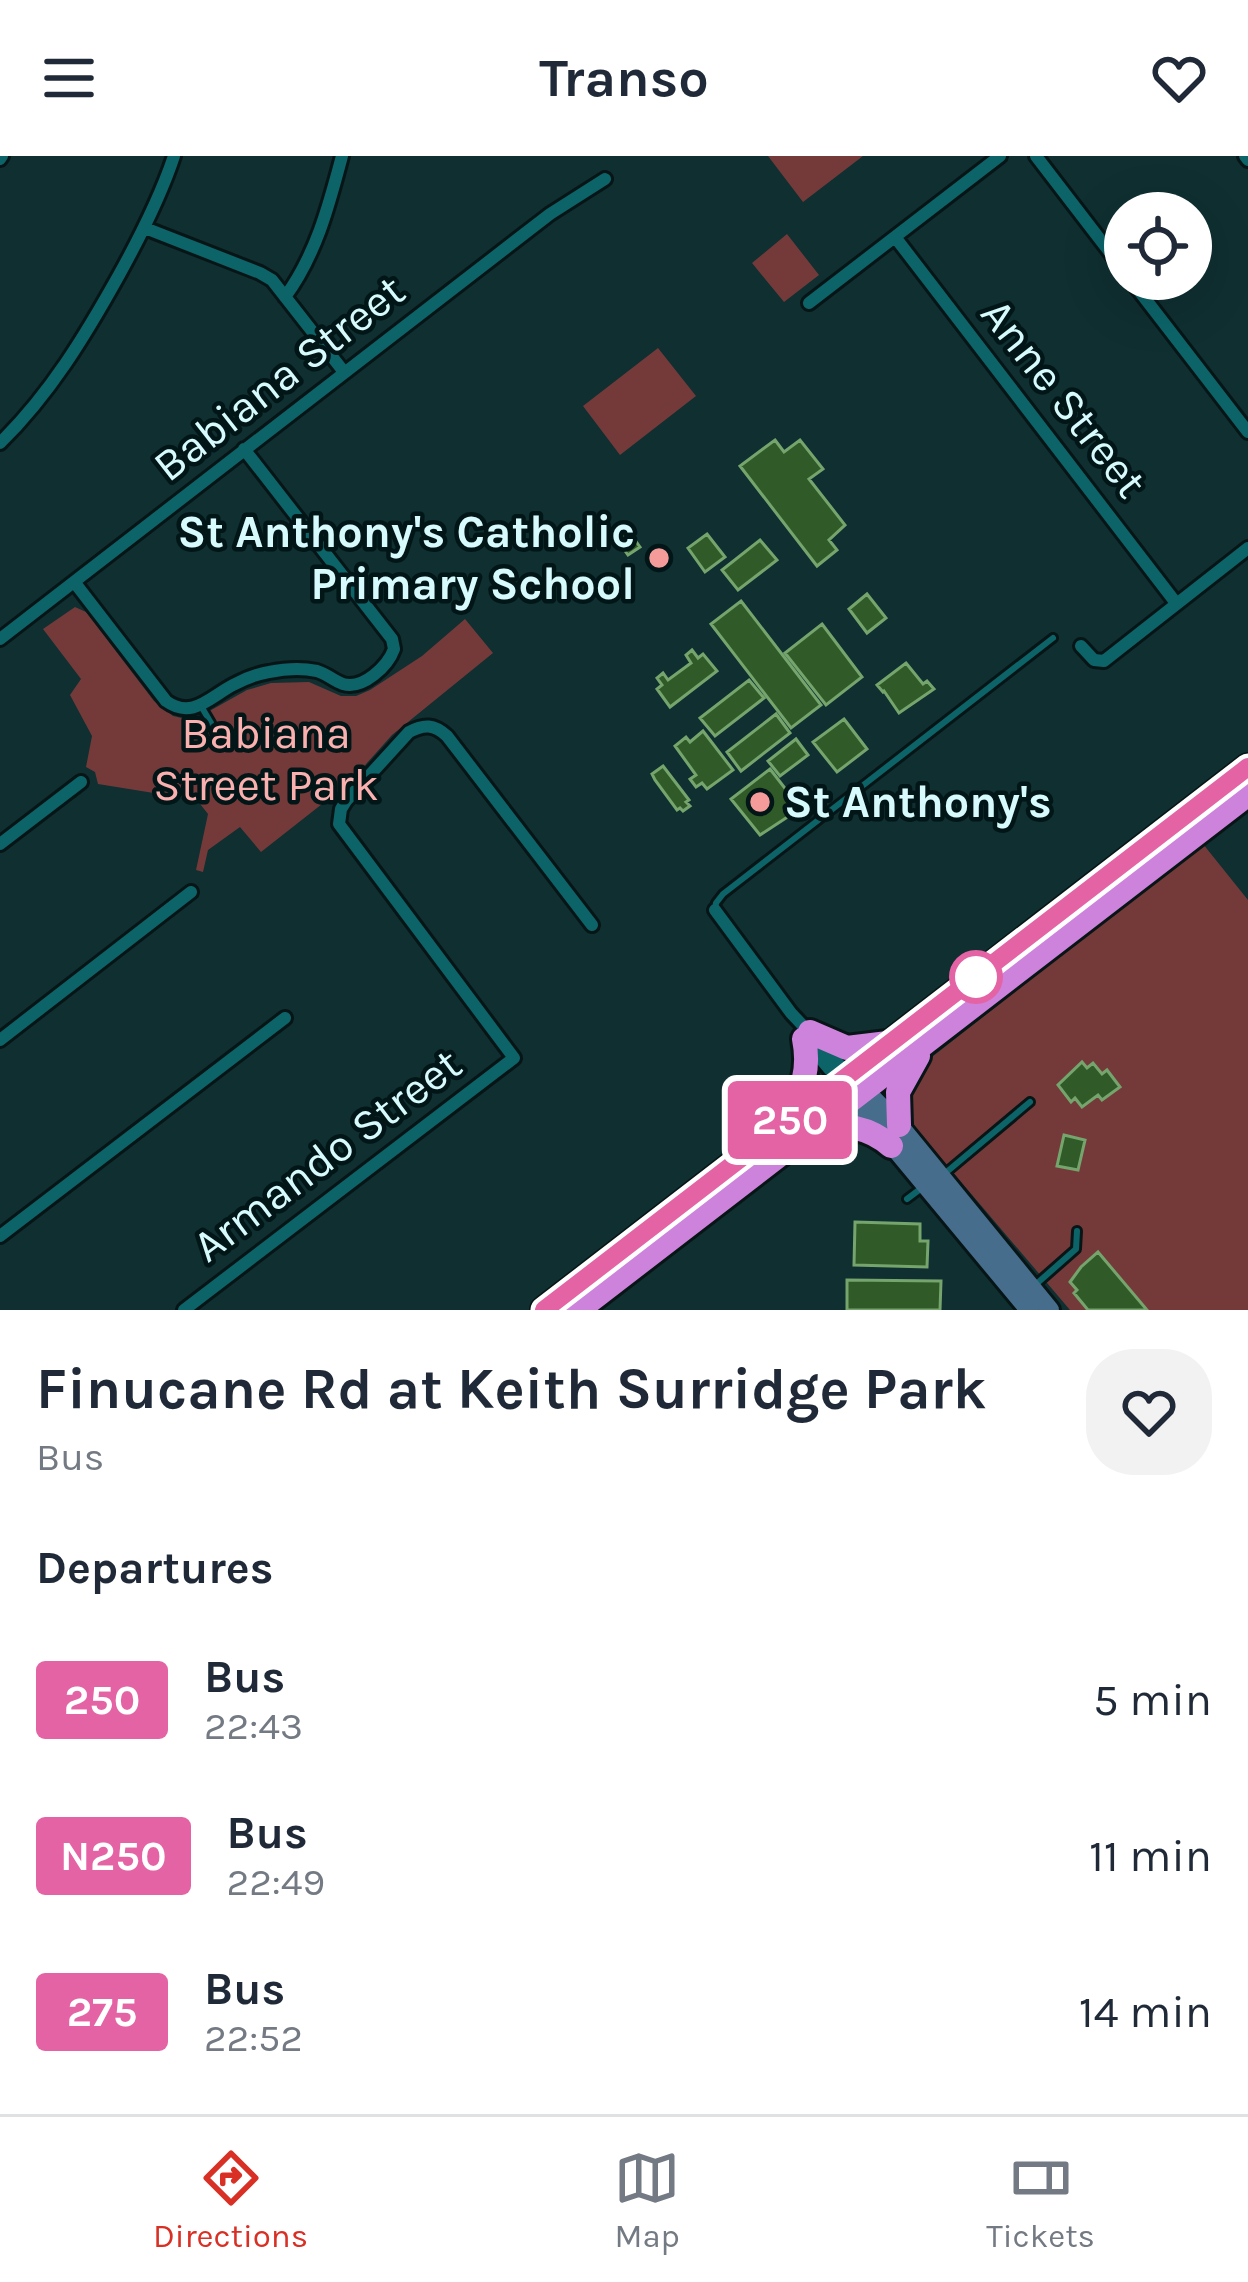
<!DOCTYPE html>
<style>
:root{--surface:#fff;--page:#f2f2f3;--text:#1f2937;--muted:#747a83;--line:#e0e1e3;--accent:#d93025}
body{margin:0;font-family:Karla,sans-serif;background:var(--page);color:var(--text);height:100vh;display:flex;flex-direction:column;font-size:45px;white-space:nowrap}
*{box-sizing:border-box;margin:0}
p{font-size:39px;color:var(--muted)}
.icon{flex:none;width:66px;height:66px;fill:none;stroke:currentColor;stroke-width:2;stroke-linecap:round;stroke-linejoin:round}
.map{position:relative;height:1154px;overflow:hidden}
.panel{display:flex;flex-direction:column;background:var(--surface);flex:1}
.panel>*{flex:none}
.badge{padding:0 24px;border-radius:9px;font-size:42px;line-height:78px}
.fabs{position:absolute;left:1104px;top:36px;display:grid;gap:24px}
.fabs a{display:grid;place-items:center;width:108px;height:108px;border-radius:50%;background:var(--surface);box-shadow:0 12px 48px #0002;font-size:60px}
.map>.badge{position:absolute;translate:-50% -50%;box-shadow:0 0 0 6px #fff}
h2{padding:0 36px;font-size:45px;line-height:108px}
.round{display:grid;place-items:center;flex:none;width:126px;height:126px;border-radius:48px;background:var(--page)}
.headline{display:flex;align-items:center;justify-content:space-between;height:204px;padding:0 36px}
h1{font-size:57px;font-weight:700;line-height:90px}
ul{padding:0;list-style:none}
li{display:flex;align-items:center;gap:36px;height:156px;padding:0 36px}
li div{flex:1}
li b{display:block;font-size:45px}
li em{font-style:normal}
li .badge{min-width:132px;font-weight:700;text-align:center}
header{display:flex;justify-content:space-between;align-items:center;height:156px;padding:0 36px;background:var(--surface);font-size:54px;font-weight:700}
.tabs{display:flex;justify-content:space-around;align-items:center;height:168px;border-top:3px solid var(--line);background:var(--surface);font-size:33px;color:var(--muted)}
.tabs a{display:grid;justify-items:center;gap:6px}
.tabs .active{color:var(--accent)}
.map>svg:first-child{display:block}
</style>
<header><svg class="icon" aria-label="menu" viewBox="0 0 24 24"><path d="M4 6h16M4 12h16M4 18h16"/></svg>Transo<svg class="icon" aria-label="heart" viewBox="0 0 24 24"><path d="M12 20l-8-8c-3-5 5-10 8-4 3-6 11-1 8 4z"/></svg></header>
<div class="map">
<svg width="1248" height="1154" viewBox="0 0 1248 1154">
<rect width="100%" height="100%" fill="#0f2f31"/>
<path fill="#743a3a" d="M768,0H863L803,46Z
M787,78L819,119L784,146L752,107Z
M658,192L696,240L620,299L583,250Z
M75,451L86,456L154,545L173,560L186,563L197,562L247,534L271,527L309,526L341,540H356L370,534L422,500L465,463L493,497L392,579L350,626L261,696L240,671L208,694L203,716L196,714L208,658L197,644L98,628L95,616L86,611L92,580L70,539L81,523L43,473Z
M1203,688L1248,744V1154H1070L916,973C903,945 911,935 923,908Z"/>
<path fill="#305b28" stroke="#75a46d" stroke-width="3" d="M775,284L784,296L800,284L823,313L809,323L845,369L829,384L837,394L817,410L740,310Z
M625,370L640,391L628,399L613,378Z
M707,378L725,401L705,416L688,392Z
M760,384L777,404L738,434L722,414Z
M867,438L886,462L867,477L849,453Z
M741,445L821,549L791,572L711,468Z
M822,468L862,521L826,549L785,497Z
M692,494L698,502L703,498L717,515L670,551L657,533L662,529L657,522L663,517L668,524L691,507L686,499Z
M906,507L923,528L927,525L934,533L899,557L884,535L883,536L877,529Z
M749,524L764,542L715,580L700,562Z
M776,558L790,577L741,615L727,596Z
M844,563L867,593L837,616L813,586Z
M703,575L733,614L707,633L702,627L696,631L690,623L696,619L675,590L686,581L690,586Z
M796,583L808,599L780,620L768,605Z
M663,610L689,644L686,646L690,650L683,655L680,652L677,654L655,624L652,618Z
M770,613L798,649L787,658L789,660L760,679L731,643Z
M1082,906L1087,912L1093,907L1102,918L1107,914L1120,931L1102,944L1098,939L1082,951L1075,942L1071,946L1058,929Z
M1064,979L1085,984L1078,1014L1057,1010Z
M855,1066L920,1068V1085H928L927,1111L854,1109Z
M1098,1096L1147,1154H1088L1074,1137L1077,1134L1070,1126L1081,1111Z
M847,1124L941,1125L940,1154H847Z"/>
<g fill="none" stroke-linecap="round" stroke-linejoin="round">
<defs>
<path id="lane" d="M195,571L211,567L201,550
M715,754L716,747L723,738L1053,482
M943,1019L1030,946
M907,1043L923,1031
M1034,1130L1076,1093L1077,1075"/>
<path id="street" d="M1036,0L1125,116
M1245,0L1248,4
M0,3L2,0
M145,72L260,117L272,124L344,216
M895,81L1176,447
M1130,123L1248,276
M285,141C316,99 329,49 342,0
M809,147L1000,0
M0,287C50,238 85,180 119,119C140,81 160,42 174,0
M75,427L166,545C192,564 210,541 233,529C244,523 257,518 269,516C284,513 302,512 317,515C327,518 334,525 343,528C363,534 388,510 394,493L392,483L244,293
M0,483L550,58L605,23
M1081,490L1094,504L1104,505L1248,392
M0,688L81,626
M715,754L791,857L849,919
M0,884L191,736
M809,889L840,926
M0,1080L285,862
M184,1154L514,902L339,668L341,653L346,645L409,576C424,568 434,568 447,580L592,769"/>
<path id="secondary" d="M857,926L899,969L1050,1154
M848,936L1029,1154"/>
<path id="highway" d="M810,876L847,892L888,887
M788,959C803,933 810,913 804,883
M899,969L898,936L918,900
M816,970C846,969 868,970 891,990
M544,1154L1248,611
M578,1154L1248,638"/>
</defs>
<use href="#lane" stroke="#081516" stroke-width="12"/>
<use href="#street" stroke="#081516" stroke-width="18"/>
<use href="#secondary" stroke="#081516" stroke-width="24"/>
<use href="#highway" stroke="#081516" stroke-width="30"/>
<use href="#lane" stroke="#0c6469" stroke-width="6"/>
<use href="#street" stroke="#0c6469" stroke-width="12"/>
<use href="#secondary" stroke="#466d8c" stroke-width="18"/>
<use href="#highway" stroke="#cd83dc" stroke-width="24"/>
</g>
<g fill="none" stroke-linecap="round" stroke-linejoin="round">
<defs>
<path id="line" d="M544,1154L1248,611"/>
</defs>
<use href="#line" stroke="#fff" stroke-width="27"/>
<use href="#line" stroke="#e463a4" stroke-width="18"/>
</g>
<g fill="#f59b9a" stroke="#021618" stroke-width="4.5">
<circle cx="659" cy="402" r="12"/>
<circle cx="760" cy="646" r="12"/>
</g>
<circle fill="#fff" stroke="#e463a4" stroke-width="6" cx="976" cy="821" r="24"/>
<g text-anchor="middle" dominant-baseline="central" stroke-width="9" stroke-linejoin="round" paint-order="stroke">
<g font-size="45" fill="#d7fbfd" stroke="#021618">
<text transform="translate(279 222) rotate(-38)">Babiana Street</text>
<text transform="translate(1064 242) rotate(52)">Anne Street</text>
<text transform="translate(327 999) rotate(-37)">Armando Street</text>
</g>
<g font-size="45" font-weight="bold" fill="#d7fbfd" stroke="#021618" text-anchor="end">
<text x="635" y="376">St Anthony's Catholic<tspan x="635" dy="52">Primary School</tspan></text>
<text x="784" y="646" text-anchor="start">St Anthony's</text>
</g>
<g font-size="45" fill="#f9b0ae" stroke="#021618">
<text x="266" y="577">Babiana<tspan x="266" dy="52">Street Park</tspan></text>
</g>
</g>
</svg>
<div class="fabs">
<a><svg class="icon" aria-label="locate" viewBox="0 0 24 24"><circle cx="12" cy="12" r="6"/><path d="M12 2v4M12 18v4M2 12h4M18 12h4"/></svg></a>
</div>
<b class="badge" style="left:790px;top:964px;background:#e463a4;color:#fff">250</b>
</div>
<section class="panel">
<div class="headline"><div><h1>Finucane Rd at Keith Surridge Park</h1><p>Bus</p></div><a class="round"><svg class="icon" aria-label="heart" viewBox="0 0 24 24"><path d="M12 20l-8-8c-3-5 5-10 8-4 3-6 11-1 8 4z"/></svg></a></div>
<h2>Departures</h2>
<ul>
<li><span class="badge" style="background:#e463a4;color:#fff">250</span><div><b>Bus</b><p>22:43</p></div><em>5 min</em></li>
<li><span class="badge" style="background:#e463a4;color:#fff">N250</span><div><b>Bus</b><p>22:49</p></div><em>11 min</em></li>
<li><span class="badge" style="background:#e463a4;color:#fff">275</span><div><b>Bus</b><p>22:52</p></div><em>14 min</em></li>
</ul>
</section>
<nav class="tabs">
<a class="active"><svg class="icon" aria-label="directions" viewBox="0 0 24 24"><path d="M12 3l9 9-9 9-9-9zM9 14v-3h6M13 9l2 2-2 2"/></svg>Directions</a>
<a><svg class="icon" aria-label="map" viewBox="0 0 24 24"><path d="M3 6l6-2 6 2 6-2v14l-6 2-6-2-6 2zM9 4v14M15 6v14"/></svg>Map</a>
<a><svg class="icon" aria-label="tickets" viewBox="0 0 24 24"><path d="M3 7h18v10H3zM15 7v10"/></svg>Tickets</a>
</nav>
